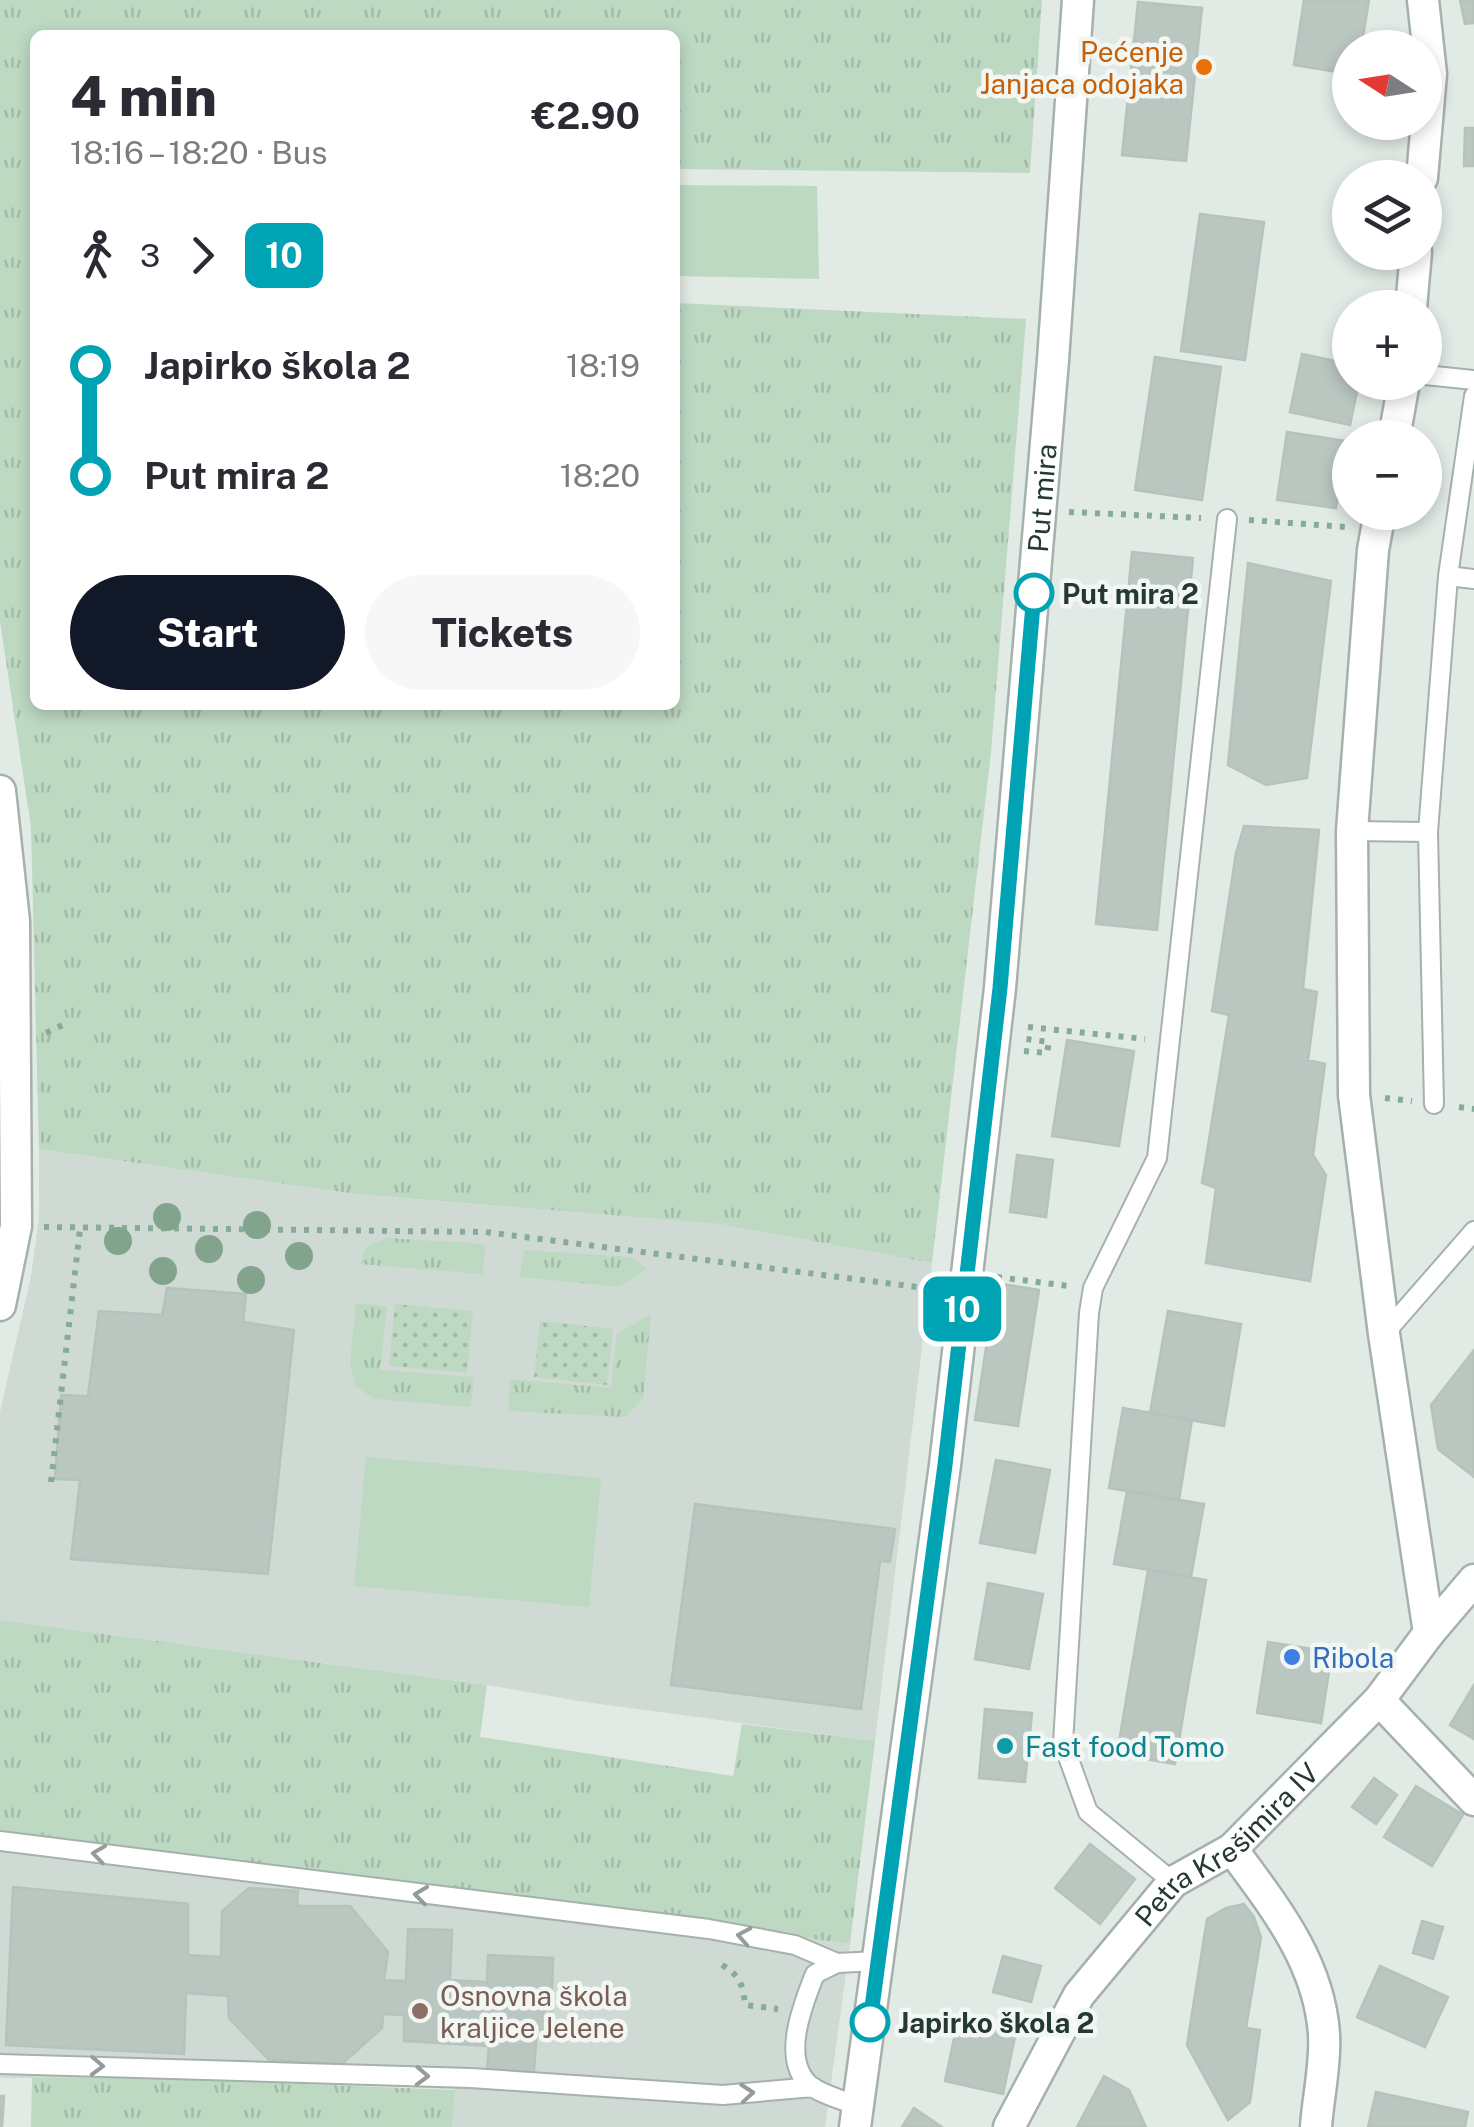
<!DOCTYPE html>
<meta charset="utf-8">
<style>
:root{--surface:#fff;--page:#f7f7f7;--text:#2b2b33;--muted:#7c7c81;--accent:#111827}
body{margin:0;font-family:"Public Sans",sans-serif;background:var(--page);color:var(--text);height:100vh;display:flex;flex-direction:column;font-size:38px;white-space:nowrap}
*{box-sizing:border-box;margin:0}
p{font-size:32px;color:var(--muted)}
.icon{flex:none;width:55px;height:55px;fill:none;stroke:currentColor;stroke-width:2;stroke-linecap:round;stroke-linejoin:round}
.map{position:relative;flex:1;overflow:hidden}
.drawer{position:absolute;left:30px;top:30px;width:650px;height:680px;display:flex;flex-direction:column;background:var(--surface);border-radius:15px;box-shadow:0 5px 15px #0003}
.drawer>*{flex:none}
.badge{padding:0 20px;border-radius:15px;font-size:35px;line-height:65px}
.needle{width:65px;rotate:282deg}
.fabs{position:absolute;left:1332px;top:30px;display:grid;gap:20px}
.fabs a{display:grid;place-items:center;width:110px;height:110px;border-radius:50%;background:var(--surface);box-shadow:0 5px 15px #0003;font-size:50px}
.map>.badge{position:absolute;translate:-50% -50%;box-shadow:0 0 0 5px #fff}
.legs{display:flex;align-items:center;gap:15px;height:110px;padding:0 40px;font-size:32px}
.legs p{margin-inline-start:auto}
.headline{display:flex;align-items:center;justify-content:space-between;height:170px;padding:0 40px}
h1{font-size:55px;font-weight:800;line-height:75px}
.primary-button{display:flex;gap:20px;margin-top:auto;padding:20px 40px}
.primary-button a{flex:1;height:115px;border-radius:60px;background:var(--accent);color:#fff;font-size:40px;font-weight:800;line-height:115px;text-align:center}
.primary-button a+a{background:var(--page);color:var(--text)}
ul{padding:0 40px;list-style:none}
li{display:flex;align-items:center;gap:35px;height:110px;font-size:38px}
li i{display:grid;place-items:center;width:15px;height:100%;margin:0 12px;background:currentColor}
li i::after{content:'';width:25px;height:25px;margin:-12px;border:8px solid;border-radius:50%;background:var(--surface)}
li p{margin-inline-start:auto}
li:first-child i{background:linear-gradient(#0000 50%,currentColor 0)}
li:last-child i{background:linear-gradient(currentColor 50%,#0000 0)}
.map>svg:first-child{display:block}
</style>
<div class="map">
<svg width="1474" height="2127" viewBox="0 0 1474 2127">
<defs>
<pattern id="grass-tufts" width="24" height="20" patternUnits="userSpaceOnUse" patternTransform="scale(2.5)"><rect width="24" height="20" fill="#bdd9c2"/><path d="M3 7l-1-3M5 7V3M7 7l1-3M15 17l-1-3M17 17v-4M19 17l1-3" fill="none" stroke="#a2bba7"/></pattern>
<pattern id="park-dots" width="8" height="8" patternUnits="userSpaceOnUse" patternTransform="scale(2.5)"><rect width="8" height="8" fill="#bdd9c2"/><path d="M2 2h.1M6 6h.1" fill="none" stroke="#a2bba7" stroke-width="1.8" stroke-linecap="round"/></pattern>
</defs>
<rect width="100%" height="100%" fill="#e2eae5"/>
<path fill="#d0dad4" d="M39,1149L355,1194L719,1224L932,1263L875,1741L585,1702L487,1685L0,1620V1412L31,1276L39,1218Z
M0,1830L850,1944L825,2127H452L454,2089L158,2078H0Z"/>
<path fill="url(#grass-tufts)" d="M0,0H1042L1030,173L675,169V35H35V705H675V303L1026,319L991,752L932,1263L719,1224L355,1194L39,1149L31,827L0,621Z
M387,1238L485,1244L483,1274L360,1264L365,1248Z
M524,1250L632,1257L647,1269L620,1287L520,1277Z
M356,1303L387,1306L380,1370L474,1377L471,1407L375,1399L355,1386L350,1363Z
M651,1314L643,1399L625,1417L508,1411L510,1379L611,1388L617,1334Z
M0,1620L487,1685L480,1737L733,1776L742,1724L875,1741L850,1944L0,1830Z
M32,2078H158L455,2090L452,2127H31Z"/>
<path fill="url(#park-dots)" d="M395,1304L473,1311L467,1373L389,1366Z
M540,1321L613,1329L607,1385L534,1377Z"/>
<path fill="#bdd9c2" d="M675,185L817,186L819,279L675,276Z
M366,1457L601,1478L589,1607L354,1586Z"/>
<path fill="#bac7c1" stroke="#b5c3bc" stroke-width="2.5" d="M1304,0H1369L1361,48H1350V74L1294,65Z
M1460,0H1474V23L1465,24Z
M1138,2L1202,8L1186,161L1122,155Z
M1465,128H1474V166H1464Z
M1200,214L1264,222L1245,360L1181,351Z
M1302,354L1350,364V382H1359L1350,425L1290,412Z
M1155,357L1221,367L1202,500L1135,490Z
M1287,432L1346,441L1336,508L1277,500Z
M1132,552L1193,558L1157,930L1096,924Z
M1248,563L1331,581L1307,778L1266,785L1228,765Z
M1244,826L1319,830L1303,989L1317,992L1308,1060L1325,1064L1313,1155L1326,1175L1310,1281L1206,1263L1216,1188L1202,1183L1229,1015L1212,1011L1236,853Z
M1067,1040L1134,1051L1119,1146L1052,1136Z
M1017,1155L1053,1160L1046,1217L1010,1212Z
M996,1283L1039,1290L1018,1426L975,1420Z
M167,1288L246,1294L243,1322L294,1330L268,1574L71,1559L80,1480L55,1479L61,1395L88,1396L99,1311L162,1315Z
M1168,1311L1241,1324L1224,1426L1150,1413Z
M1474,1350V1477L1438,1449L1431,1405Z
M1123,1408L1192,1420L1179,1500L1109,1488Z
M996,1460L1050,1470L1035,1553L980,1543Z
M1127,1491L1204,1504L1191,1577L1114,1564Z
M695,1504L895,1529L890,1562L880,1561L861,1709L671,1685Z
M1148,1570L1206,1580L1175,1764L1117,1754Z
M988,1583L1043,1594L1029,1669L975,1659Z
M1268,1642L1332,1652L1321,1723L1257,1713Z
M1474,1685V1739L1450,1725Z
M985,1709L1032,1713L1025,1782L979,1778Z
M1374,1778L1397,1795L1376,1824L1352,1807Z
M1416,1786L1463,1815L1432,1866L1384,1837Z
M1090,1844L1135,1879L1100,1924L1055,1888Z
M13,1887L188,1904V1955L221,1957L222,1911L249,1888L298,1891L297,1906H350L388,1952L384,1980L406,1981L408,1929L452,1930L450,1980L487,1982L488,1955L553,1958L551,2029L537,2030L534,2072L487,2069L489,2046L404,2041V2015L383,2014L382,2028L342,2064L269,2060L229,2018L228,1996L186,1993L184,2054L6,2045Z
M1244,1904L1254,1917L1261,1937L1246,2028L1260,2030L1250,2102L1228,2120L1187,2045L1207,1919L1226,1908Z
M1422,1921L1443,1927L1433,1959L1413,1953Z
M1003,1956L1041,1966L1031,2002L993,1992Z
M1380,1966L1448,1997L1425,2047L1357,2017Z
M958,2020L1016,2032L1003,2094L945,2081Z
M1104,2076L1129,2090L1146,2127H1077Z
M1376,2092L1468,2112L1465,2127H1368Z
M0,2096H4L2,2127H0Z
M914,2108L942,2127H902Z"/>
<g fill="none" stroke-linecap="round" stroke-linejoin="round">
<defs>
<path id="service" d="M1425,375L1474,380
M1448,576L1474,579
M1352,831L1428,832
M1434,1104L1428,832L1448,576L1474,396
M1384,1334L1474,1231
M0,1841L709,1929L795,1945L837,1963
M1173,1882L1088,1812L1063,1743L1089,1313L1093,1288L1157,1158L1227,519
M0,2064L471,2078L723,2095L813,2087
M857,2106C843,2100 824,2095 812,2087C779,2062 803,2004 815,1974L837,1963L879,1961"/>
<g id="minor">
<path d="M1422,178L1431,74L1423,0"/>
<path d="M1411,308L1416,252"/>
<path d="M1394,438L1404,382"/>
<path d="M1380,512L1373,550L1352,831L1354,1095L1384,1334L1429,1633"/>
<path d="M0,791L14,921L16,1226L0,1305"/>
<path d="M1379,1700L1474,1800"/>
<path d="M1232,1849C1273,1905 1319,1961 1324,2034C1326,2064 1318,2097 1316,2127"/>
<path id="s1" d="M855,2127L945,1465L1000,988L1053,360L1078,0"/>
<path id="s2" d="M1009,2127L1079,1995L1173,1882L1232,1849L1379,1700L1429,1633L1474,1580"/>
</g>
</defs>
<use href="#service" stroke="#a5b1ab" stroke-width="22"/>
<use href="#minor" stroke="#a5b1ab" stroke-width="35"/>
<path stroke="#86aa9b" stroke-width="6" stroke-dasharray="5 8" stroke-linecap="butt" d="M1069,512L1201,518
M1249,520L1346,527
M1028,1027L1145,1039
M46,1033L67,1023
M1024,1051L1047,1053L1049,1042L1026,1039
M1385,1098L1412,1101
M1459,1107L1474,1109
M44,1227L485,1232L933,1289
M997,1277L1069,1286
M51,1482L80,1229
M722,1965C740,1975 743,1985 745,2005L778,2009"/>
<use href="#service" stroke="#fff" stroke-width="18"/>
<use href="#minor" stroke="#fff" stroke-width="30"/>
</g>
<g fill="#82a48c">
<circle cx="167" cy="1217" r="14"/>
<circle cx="257" cy="1225" r="14"/>
<circle cx="118" cy="1241" r="14"/>
<circle cx="209" cy="1249" r="14"/>
<circle cx="299" cy="1256" r="14"/>
<circle cx="163" cy="1271" r="14"/>
<circle cx="251" cy="1280" r="14"/>
</g>
<defs><path id="oneway-chevron" d="M-2-3.5L2.5 0L-2 3.5" fill="none" stroke-width="1.6" stroke-linecap="round" stroke-linejoin="round" transform="scale(2.5)"/></defs>
<g stroke="#929c98">
<use href="#oneway-chevron" transform="translate(99 1854) rotate(-172)"/>
<use href="#oneway-chevron" transform="translate(421 1895) rotate(-173)"/>
<use href="#oneway-chevron" transform="translate(744 1936) rotate(-170)"/>
<use href="#oneway-chevron" transform="translate(97 2066) rotate(2)"/>
<use href="#oneway-chevron" transform="translate(422 2076) rotate(2)"/>
<use href="#oneway-chevron" transform="translate(747 2093) rotate(-5)"/>
</g>
<g fill="none" stroke-linecap="round" stroke-linejoin="round">
<defs>
<path id="line-1" d="M870,2022L945,1465L1000,988L1034,593"/>
</defs>
<use href="#line-1" stroke="#fff" stroke-width="22"/>
<use href="#line-1" stroke="#00a3b4" stroke-width="15"/>
</g>
<circle fill="#e8710a" stroke="#f2f7f4" stroke-width="4" cx="1204" cy="67" r="10"/>
<g fill="#fff" stroke="#00a3b4" stroke-width="5">
<circle cx="1034" cy="593" r="18"/>
<circle cx="870" cy="2022" r="18"/>
</g>
<circle fill="#3f7fe0" stroke="#f2f7f4" stroke-width="4" cx="1292" cy="1657" r="10"/>
<circle fill="#0f9aa8" stroke="#f2f7f4" stroke-width="4" cx="1005" cy="1746" r="10"/>
<circle fill="#8d6e63" stroke="#f2f7f4" stroke-width="4" cx="420" cy="2011" r="10"/>
<g text-anchor="middle" dominant-baseline="central" stroke-width="9" stroke-linejoin="round" paint-order="stroke">
<g font-size="28" fill="#c56008" stroke="#f2f7f4" text-anchor="end">
<text x="1184" y="51">Pećenje<tspan x="1184" dy="32">Janjaca odojaka</tspan></text>
</g>
<g font-size="28" fill="#243931" stroke="#f2f7f4">
<text stroke="none"><textPath href="#s1" startOffset="1640">Put mira</textPath></text>
<text stroke="none"><textPath href="#s2" startOffset="362">Petra Krešimira IV</textPath></text>
</g>
<g font-size="28" font-weight="bold" fill="#243931" stroke="#f2f7f4" text-anchor="start">
<text x="1062" y="593">Put mira 2</text>
<text x="898" y="2022">Japirko škola 2</text>
</g>
<g font-size="28" fill="#366cbe" stroke="#f2f7f4" text-anchor="start">
<text x="1312" y="1657">Ribola</text>
</g>
<g font-size="28" fill="#0d838f" stroke="#f2f7f4" text-anchor="start">
<text x="1025" y="1746">Fast food Tomo</text>
</g>
<g font-size="28" fill="#785e54" stroke="#f2f7f4" text-anchor="start">
<text x="440" y="1995">Osnovna škola<tspan x="440" dy="32">kraljice Jelene</tspan></text>
</g>
</g>
</svg>
<div class="fabs">
<a><svg class="needle" viewBox="-14 -14 28 28"><path d="M0-13l5 13h-10z" fill="#e53935"/><path d="M0 13l5-13h-10z" fill="#7c7c81"/></svg></a>
<a><svg class="icon" aria-label="layers" viewBox="0 0 24 24"><path d="M12 4l9 5-9 5-9-5zM3 14l9 5 9-5"/></svg></a>
<a>+</a>
<a>−</a>
</div>
<b class="badge" style="left:962px;top:1309px;background:#00a3b4;color:#fff">10</b>
<section class="drawer">
<div class="headline"><div><h1>4 min</h1><p>18:16 – 18:20 · Bus</p></div><b>€2.90</b></div>
<div class="legs"><svg class="icon" aria-label="walk" viewBox="0 0 24 24"><circle cx="13" cy="4" r="2"/><path d="M13 8l-2 6 4 7M11 14l-3 7M7 12l3-4h3l4 4"/></svg>3<svg class="icon" aria-label="forward" viewBox="0 0 24 24"><path d="M9 5l7 7-7 7"/></svg><b class="badge" style="background:#00a3b4;color:#fff">10</b></div>
<ul>
<li><i style="color:#00a3b4"></i><b>Japirko škola 2</b><p>18:19</p></li>
<li><i style="color:#00a3b4"></i><b>Put mira 2</b><p>18:20</p></li>
</ul>
<div class="primary-button"><a>Start</a><a>Tickets</a></div>
</section>
</div>
